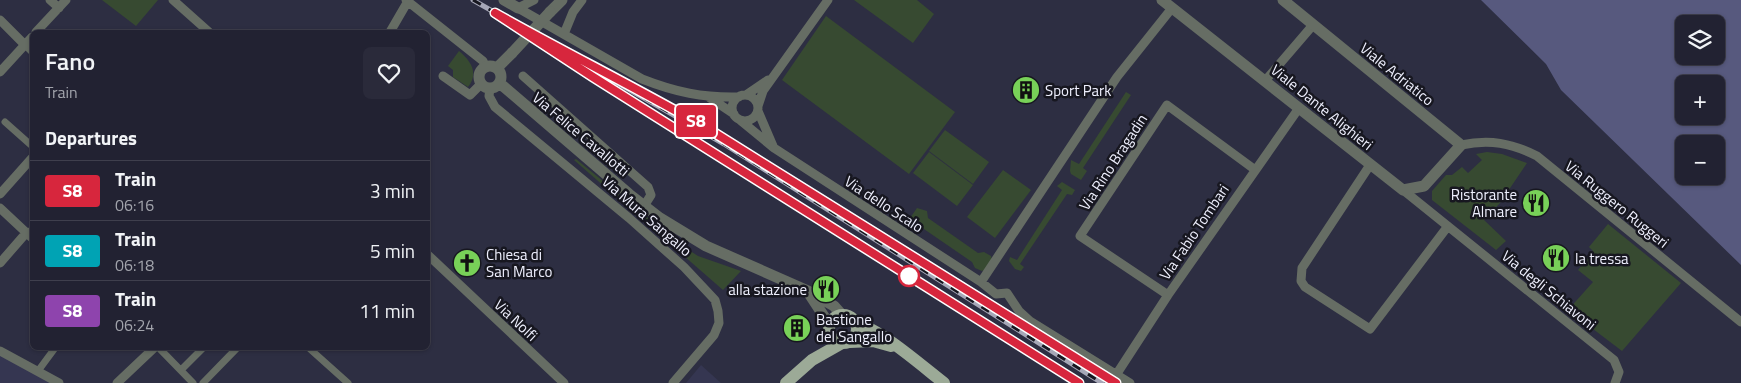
<!DOCTYPE html>
<meta charset="utf-8">
<style>
:root{--surface:#222232;--page:#2a2a3a;--text:#f1f3f6;--muted:#a2a4ac;--line:#3f3f4d}
body{margin:0;font-family:"Titillium Web",sans-serif;background:var(--page);color:var(--text);height:100vh;display:flex;flex-direction:column;font-size:19px;white-space:nowrap}
*{box-sizing:border-box;margin:0}
p{font-size:16px;color:var(--muted)}
.icon{flex:none;width:28px;height:28px;fill:none;stroke:currentColor;stroke-width:2;stroke-linecap:round;stroke-linejoin:round}
.map{position:relative;flex:1;overflow:hidden}
.sheet{position:absolute;left:30px;top:30px;width:400px;height:320px;display:flex;flex-direction:column;background:var(--surface);border-radius:8px;box-shadow:0 1px 4px #0004,0 0 0 1px var(--line)}
.sheet>*{flex:none}
.badge{padding:0 10px;border-radius:4px;font-size:18px;line-height:32px}
.tools{position:absolute;left:1675px;top:15px;display:grid;gap:10px}
.tools a{display:grid;place-items:center;width:50px;height:50px;border-radius:8px;background:var(--surface);box-shadow:0 1px 4px #0004,0 0 0 1px var(--line);font-size:25px}
.map>.badge{position:absolute;translate:-50% -50%;box-shadow:0 0 0 2px #fff}
h2{padding:0 15px;font-size:19px;line-height:45px}
.round{display:grid;place-items:center;flex:none;width:52px;height:52px;border-radius:8px;background:var(--page)}
.summary{display:flex;align-items:center;justify-content:space-between;height:85px;padding:0 15px}
h1{font-size:24px;font-weight:600;line-height:38px}
ul{padding:0;list-style:none}
li{display:flex;align-items:center;gap:15px;height:60px;padding:0 15px;border-top:1px solid var(--line)}
li div{flex:1}
li b{display:block;font-size:19px}
li em{font-style:normal}
li .badge{min-width:55px;font-weight:700;text-align:center}
.map>svg:first-child{display:block}
</style>
<div class="map">
<svg width="1741" height="383" viewBox="0 0 1741 383">
<rect width="100%" height="100%" fill="#2d2e42"/>
<path fill="#353651" d="M0,355L52,383H0Z
M701,365L721,383H686Z"/>
<path fill="#374a31" d="M102,0H158L136,26Z
M854,0H917L934,14L913,43Z
M826,16L955,112L909,174L782,80Z
M459,51C471,61 479,73 468,87L453,77V70L448,66Z
M1126,92L1131,95L1083,168L1087,171L1081,180L1071,174L1070,171L1071,160L1079,164Z
M945,130L989,162L973,184L929,151Z
M929,152L973,185L957,206L913,173Z
M1487,152L1502,154L1527,163L1500,203L1484,220L1506,241L1496,250L1432,200V191L1446,175H1452L1462,167L1468,173L1482,160L1476,154Z
M576,159L681,245L698,256L741,271L723,290L574,160Z
M1003,170L1031,190L995,238L967,217Z
M1062,182L1075,190L1072,195L1067,194L1020,264L1024,267L1021,271L1015,269L1009,261L1010,257L1017,260L1062,190L1057,186Z
M917,208L927,211L928,218L978,253L984,252L991,256L992,261L987,269L982,271L975,268L972,262L921,227L917,230L908,225V221Z
M1608,224L1681,283L1622,351L1568,310L1593,282L1578,270L1593,251L1589,247Z"/>
<path fill="#57597e" fill-rule="evenodd" d="M1481,0H1741V265L1561,90L1546,64ZM1684,24H1716V56H1684ZM1684,84H1716V116H1684ZM1684,144H1716V176H1684Z"/>
<g fill="none" stroke-linecap="round" stroke-linejoin="round">
<path stroke="#666d64" stroke-width="7" d="M25,45L32,52
M5,122L32,146
M159,348L193,383
M310,349L348,383
M182,369L203,348
M38,371L55,348
M203,383L237,348"/>
<path stroke="#666d64" stroke-width="9" d="M50,0L59,8
M173,0L209,32
M406,0L483,61L485,67
M518,8L642,79C675,92 703,98 739,97
M518,8L534,0
M0,20L25,45
M36,32L66,0
M390,32L408,1
M564,34L573,12L582,0
M0,72L32,37
M443,76L470,95L481,84
M523,76L648,187L651,195L644,206
M1265,81L1313,25
M490,88L489,96L495,107L629,218L684,267L715,300L718,311L719,323L714,335L673,383
M746,95L768,80
M732 108a13 13 0 1 1 26 0a13 13 0 1 1-26 0Z
M710,98L734,114
M758,106L763,91L828,0
M758,111L773,146
M740,120L774,148L981,282L996,294L1007,293L1019,311L1030,321L1130,383
M1461,145C1490,139 1511,143 1537,156L1741,322
M1370,165L1302,268L1301,281L1305,287L1370,329L1448,226
M1403,190L1614,360L1619,372L1615,383
M0,194L32,158
M0,208L32,238
M428,255L564,383
M0,263L27,232
M981,282L1117,77L1172,8
M1168,295L1080,236L1167,105L1254,169
M0,351L59,383
M1116,375L1168,295L1299,108
M117,383L154,348"/>
<path stroke="#666d64" stroke-width="11" d="M504,0L518,8
M1162,0L1403,190L1424,186L1461,145L1283,0
M550,12L562,0
M479 77a11 11 0 1 1 22 0a11 11 0 1 1-22 0Z
M497,68L512,53
M498,85L503,86L629,194L660,218L706,246L808,291L834,306L842,315
M810,295L829,324"/>
<path stroke="#9caa97" stroke-width="12" d="M829 329a14 14 0 1 1 28 0a14 14 0 1 1-28 0Z
M856,323C880,329 922,366 944,383
M850,342L873,341L891,346
M786,383L812,360L842,343"/>
<defs>
<path id="rail" d="M473,0L724,144L1102,383
M570,63L1079,383
M1081,361L1116,383"/>
</defs>
<use href="#rail" stroke="#a6a7b7" stroke-width="5"/>
<use href="#rail" stroke="#171720" stroke-width="3" stroke-dasharray="9" stroke-linecap="butt"/>
<path stroke="#666d64" stroke-width="11" d="M512,53L550,12"/>
</g>
<g fill="none" stroke-linecap="round" stroke-linejoin="round">
<defs>
<path id="line" d="M1079,383L593,77L495,13C566,53 639,89 710,130L1116,383"/>
</defs>
<use href="#line" stroke="#fff" stroke-width="11"/>
<use href="#line" stroke="#d7263d" stroke-width="8"/>
</g>
<defs>
<symbol id="building-disc" viewBox="-11 -11 22 22"><circle r="9.5" fill="#78d158" stroke="#171720"/><path d="M-4-6H4V6H1V3H-1V6H-4ZM-2.5-4.3h1.7v1.8h-1.7ZM.8-4.3h1.7v1.8H.8ZM-2.5-1h1.7V.8h-1.7ZM.8-1h1.7V.8H.8Z" fill="#111"/></symbol>
<symbol id="restaurant-disc" viewBox="-11 -11 22 22"><circle r="9.5" fill="#78d158" stroke="#171720"/><path d="M-5-6h1v4h1v-4h1v4h1v-4h1v5L-1.5 .5V6h-2V.5L-5-1ZM5-6V6H3V1.5H1.5Q1.5-4 5-6Z" fill="#111"/></symbol>
<symbol id="church-disc" viewBox="-11 -11 22 22"><circle r="9.5" fill="#78d158" stroke="#171720"/><path d="M-1.2-6h2.4v3.5h3.3v2.4h-3.3V6h-2.4V-.1h-3.3v-2.4h3.3Z" fill="#111"/></symbol>
</defs>
<g fill-rule="evenodd">
<use href="#building-disc" x="1010" y="74" width="32" height="32"/>
<use href="#restaurant-disc" x="1520" y="187" width="32" height="32"/>
<use href="#restaurant-disc" x="1540" y="242" width="32" height="32"/>
<use href="#church-disc" x="451" y="247" width="32" height="32"/>
<use href="#restaurant-disc" x="810" y="273" width="32" height="32"/>
<use href="#building-disc" x="781" y="312" width="32" height="32"/>
</g>
<circle fill="#fff" stroke="#d7263d" stroke-width="2.5" cx="909" cy="276" r="10"/>
<g text-anchor="middle" dominant-baseline="central" stroke-width="5" stroke-linejoin="round" paint-order="stroke">
<g font-size="15" fill="#eff0fe" stroke="#171720">
<text transform="translate(1397 74) rotate(39)">Viale Adriatico</text>
<text transform="translate(1322 107) rotate(39)">Viale Dante Alighieri</text>
<text transform="translate(581 134) rotate(40)">Via Felice Cavallotti</text>
<text transform="translate(1113 162) rotate(-57)">Via Rino Bragadin</text>
<text transform="translate(884 204) rotate(33)">Via dello Scalo</text>
<text transform="translate(1617 204) rotate(39)">Via Ruggero Ruggeri</text>
<text transform="translate(647 216) rotate(41)">Via Mura Sangallo</text>
<text transform="translate(1194 232) rotate(-56)">Via Fabio Tombari</text>
<text transform="translate(1549 290) rotate(39)">Via degli Schiavoni</text>
<text transform="translate(516 320) rotate(43)">Via Nolfi</text>
</g>
<g font-size="15" fill="#eff0fe" stroke="#171720" text-anchor="start">
<text x="1045" y="90">Sport Park</text>
<text x="1517" y="194" text-anchor="end">Ristorante<tspan x="1517" dy="17">Almare</tspan></text>
<text x="486" y="254">Chiesa di<tspan x="486" dy="17">San Marco</tspan></text>
<text x="1575" y="258">la tressa</text>
<text x="807" y="289" text-anchor="end">alla stazione</text>
<text x="816" y="319">Bastione<tspan x="816" dy="17">del Sangallo</tspan></text>
</g>
</g>
</svg>
<div class="tools">
<a><svg class="icon" aria-label="layers" viewBox="0 0 24 24"><path d="M12 4l9 5-9 5-9-5zM3 14l9 5 9-5"/></svg></a>
<a>+</a>
<a>−</a>
</div>
<b class="badge" style="left:696px;top:121px;background:#d7263d;color:#fff">S8</b>
<section class="sheet">
<div class="summary"><div><h1>Fano</h1><p>Train</p></div><a class="round"><svg class="icon" aria-label="heart" viewBox="0 0 24 24"><path d="M12 20l-8-8c-3-5 5-10 8-4 3-6 11-1 8 4z"/></svg></a></div>
<h2>Departures</h2>
<ul>
<li><span class="badge" style="background:#d7263d;color:#fff">S8</span><div><b>Train</b><p>06:16</p></div><em>3 min</em></li>
<li><span class="badge" style="background:#00a3b4;color:#fff">S8</span><div><b>Train</b><p>06:18</p></div><em>5 min</em></li>
<li><span class="badge" style="background:#8e44ad;color:#fff">S8</span><div><b>Train</b><p>06:24</p></div><em>11 min</em></li>
</ul>
</section>
</div>
